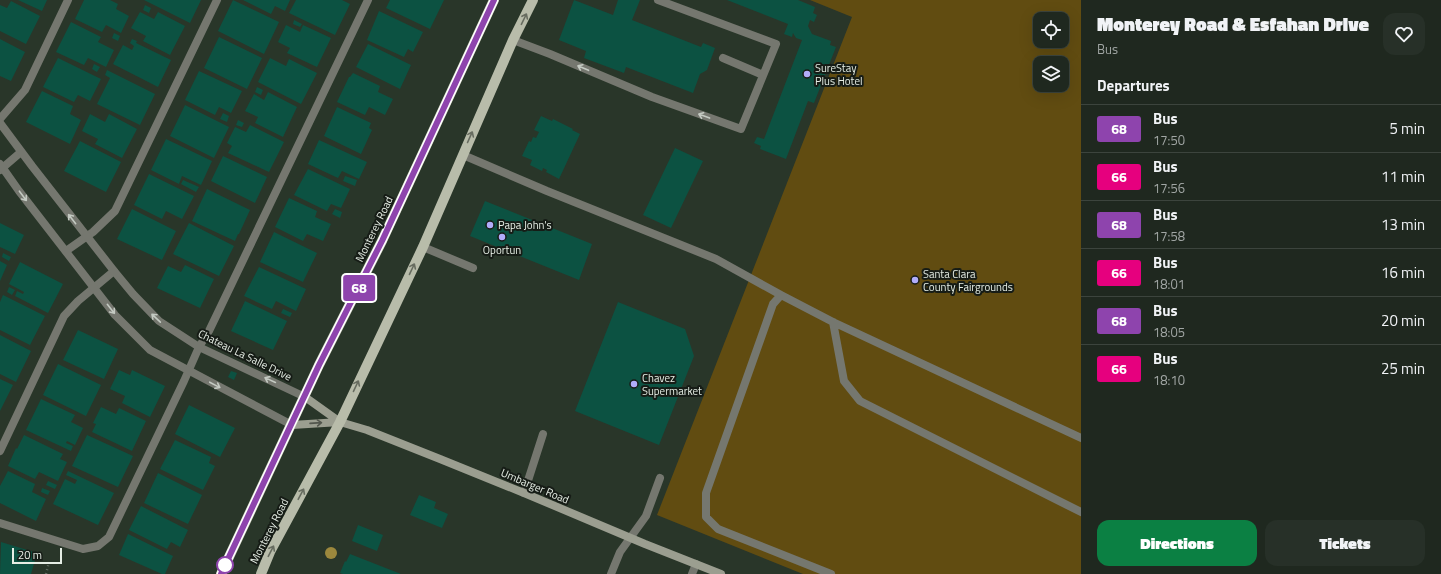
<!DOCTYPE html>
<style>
:root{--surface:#1f281f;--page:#273028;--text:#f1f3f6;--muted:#a1a6a4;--line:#3c443d;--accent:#0b8043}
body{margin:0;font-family:"Titillium Web",sans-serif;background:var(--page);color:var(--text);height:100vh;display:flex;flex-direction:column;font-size:15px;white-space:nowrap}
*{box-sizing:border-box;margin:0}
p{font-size:13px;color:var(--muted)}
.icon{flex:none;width:22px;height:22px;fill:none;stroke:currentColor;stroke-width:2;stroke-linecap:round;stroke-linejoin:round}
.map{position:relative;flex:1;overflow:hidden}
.details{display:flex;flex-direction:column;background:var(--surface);width:360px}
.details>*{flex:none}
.badge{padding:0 8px;border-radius:3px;font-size:14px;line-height:26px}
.tools{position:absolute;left:1033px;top:12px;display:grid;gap:8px}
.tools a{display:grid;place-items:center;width:36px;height:36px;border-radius:8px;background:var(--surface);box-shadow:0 4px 16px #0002,0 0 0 1px var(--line);font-size:20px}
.scale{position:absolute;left:12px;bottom:10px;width:50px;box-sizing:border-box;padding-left:4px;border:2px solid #e6eee5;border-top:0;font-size:11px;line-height:14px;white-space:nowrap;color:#e6eee5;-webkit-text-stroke:3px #161c16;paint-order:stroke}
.map>.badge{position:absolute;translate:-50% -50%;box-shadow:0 0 0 2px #fff}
h2{padding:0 16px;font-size:15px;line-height:36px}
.round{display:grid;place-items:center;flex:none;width:42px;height:42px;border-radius:12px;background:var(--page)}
.headline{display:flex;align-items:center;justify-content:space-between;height:68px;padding:0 16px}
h1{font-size:19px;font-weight:800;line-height:30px}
.cta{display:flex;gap:8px;margin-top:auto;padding:8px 16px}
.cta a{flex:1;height:46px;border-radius:12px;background:var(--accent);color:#fff;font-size:16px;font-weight:800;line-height:46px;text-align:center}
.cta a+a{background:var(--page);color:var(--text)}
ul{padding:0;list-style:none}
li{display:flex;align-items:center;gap:12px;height:48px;padding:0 16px;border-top:1px solid var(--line)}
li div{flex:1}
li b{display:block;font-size:15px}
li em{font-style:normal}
li .badge{min-width:44px;font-weight:700;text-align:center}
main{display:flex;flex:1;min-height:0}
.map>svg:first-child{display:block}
</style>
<main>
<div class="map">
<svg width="1081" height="574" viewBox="0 0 1081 574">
<rect width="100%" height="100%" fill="#293629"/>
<path fill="#614c11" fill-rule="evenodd" d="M810,0H1081V574H803L657,515L852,17ZM1040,19H1062V41H1040ZM1040,63H1062V85H1040Z"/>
<path fill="#0c5242" d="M18,0H47L42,11Z
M84,0H110L118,4L116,9L129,16L121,33L106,25L102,32L75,19Z
M144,0H201L190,23Z
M233,0L279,22L264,54L218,31Z
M243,0H290L285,11L275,6L271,14Z
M296,0H342L350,4L335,35L289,13Z
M390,0H444L430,29L386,8Z
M574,0L613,15L618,0H640L632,20L701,47L703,43L715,48L707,70L700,74L693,93L626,67L624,73L584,58L586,51L559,40Z
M727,0H798L815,7L813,13L817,15L814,22L810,20L808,26L812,34L831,41L830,45L836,47L814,103L808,101L786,159L760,149L761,146L754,143L757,137L764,139L802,40L796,38L793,33L792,37L784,34L788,24Z
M11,1L40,16L26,44L0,31V5L7,8Z
M145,5L151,8L149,13L143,10Z
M379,11L423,32L413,52L408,49L404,57L367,40Z
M140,12L154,19L158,12L185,26L170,55L143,41L146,36L131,28Z
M294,20L302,24L300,27L293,24Z
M71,22L101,37L98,42L114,50L106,67L88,58L84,65L56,52Z
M286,25L300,32L303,25L331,38L317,67L287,53L290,48L278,42Z
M114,33L120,36L118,41L112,38Z
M219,37L262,58L247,89L204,68Z
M0,39L25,52L11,81L0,76Z
M132,39L137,41L136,43L171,60L158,87L113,64L123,45L132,50L134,46L130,43Z
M368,44L411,65L400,89L356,67Z
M58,58L101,79L90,101L78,95L74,102L43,87Z
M270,58L286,66L289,59L317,73L301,104L258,82Z
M94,64L100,67L97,72L92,69Z
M107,70L155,94L140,125L97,104L110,78L105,75Z
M199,71L242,91L231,113L219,107L215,115L185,100Z
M353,73L380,86L378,92L393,99L385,115L369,107L365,115L337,102L349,77H350Z
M257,87L263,90L261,95L255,92Z
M42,91L73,106L70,114L81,120L70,144L26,122Z
M268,92L297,107L283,137L255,123L258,117L245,111L254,94L264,100Z
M185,105L229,127L214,158L170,136Z
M337,107L371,123L369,128L372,130L361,154L324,136Z
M223,113L229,116L227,122L220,119Z
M90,114L105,122L109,114L137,129L122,158L95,144L98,139L82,131Z
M541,116L552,121L553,119L573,129L572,130L580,134L559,179L546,172L547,170L543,168L542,171L530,165L532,160L522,156L529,141L531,142L533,137L536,138L539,132L534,130Z
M238,120L244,123L242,127L236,125Z
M250,125L284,142L269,172L228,153L232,146L227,143L235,127L246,132Z
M166,139L212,161L201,185L182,176L179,184L151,170Z
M319,140L367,162L359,179L342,171L338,178L308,164Z
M80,141L121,162L106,192L64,171Z
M675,148L703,161L671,228L643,215Z
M223,156L267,177L255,203L211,181Z
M308,169L350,189L341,208L331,204L327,211L294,195Z
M149,174L194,196L182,219L166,211L162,219L134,205Z
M345,176L357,180L355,186L343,181Z
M183,180L199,187L196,192L181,184Z
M207,189L250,210L239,234H238L235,241L192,221Z
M289,198L317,211L315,217L331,224L323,241L307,234L303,241L275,227Z
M485,201L592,244L579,280L470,236Z
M132,209L176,231L162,260L117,239Z
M335,209L342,212L340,218L332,214Z
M0,223L24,235L15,254L0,247Z
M189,223L234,246L219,276L173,254Z
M274,232L317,253L303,282L260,262Z
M3,253L11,257L9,261L2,257Z
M0,261L7,265L0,281Z
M20,262L63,284L48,313L15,296L17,291L23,294L24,292L9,284Z
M185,265L214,279L200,308L157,288L168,266L181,272Z
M259,267L306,289L296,311L276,301L272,309L244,296Z
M9,287L15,290L12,295L7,292Z
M3,295L45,316L30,345L0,330V302Z
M245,301L287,321L273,350L231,331Z
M618,302L685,329L694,356L659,445L575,411Z
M283,309L292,313L290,317L281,313Z
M78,330L118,349L104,379L63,360Z
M0,335L31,351L16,382L0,374Z
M58,364L101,385L86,416L43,395Z
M119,370L130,375L132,370L165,386L150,417L122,403L125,396L110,389Z
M231,371L237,373L234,380L228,377Z
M0,379L13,385L0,411Z
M41,399L75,415L71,422L83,428L75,445L67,441L66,443L73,446L71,451L26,430Z
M189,405L235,428L220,457L175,434Z
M101,407L116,414L119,408L146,421L132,451L92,432L96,424L93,423Z
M24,435L63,454L60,459L67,462L58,481L39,472L35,479L8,466L16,448L17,449Z
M87,435L133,456L118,487L72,466Z
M175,440L211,457L209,463L215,466L203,490L160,469Z
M8,471L35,484L32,492L46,499L36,521L0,503V486Z
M68,471L114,493L98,525L53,504L65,479L75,484L77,480L66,475Z
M158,473L202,495L188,524L144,503Z
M48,481L57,485L55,489L46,485Z
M42,488L50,491L48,495L41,492Z
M419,495L436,502L434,508L448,514L442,528L410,515Z
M141,506L188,530L180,547L171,542L167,549L129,530Z
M358,525L383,535L377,551L352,541Z
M128,534L173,556L165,574H162L119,555Z
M1,542L37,553L31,574H0Z
M350,554L401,574H343L340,573L345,561L346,562Z"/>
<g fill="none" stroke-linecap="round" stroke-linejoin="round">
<path stroke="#636e63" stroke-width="2.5" stroke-dasharray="1 3" stroke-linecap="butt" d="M46,574L49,562"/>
<path stroke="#75776f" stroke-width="8" d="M513,40L550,54L652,97L741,129L776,44L658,0
M723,58L763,75
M0,119L25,90L68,0
M463,155L547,191L716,259L781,295
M0,170L21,152
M423,247L473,268
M66,251L93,232L115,211L217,0
M833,322L844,381L860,401L1081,512
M0,451L64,316L78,301L114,271
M524,493L543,434
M0,523L83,549L98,546L109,537L184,381L199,347L209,331L368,0
M611,574L620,552L646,516L660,478
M692,574L696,564
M831,574L718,529L706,517V493L773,304L781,295L833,322L1081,438"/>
<path stroke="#75776f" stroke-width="8" d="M0,123L32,166L114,271L133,294L159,321L199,347L305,397
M0,164L19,191L115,315L150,350L292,425"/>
<path stroke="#9b9e90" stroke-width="8" d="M305,397L340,422L367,430L440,459L524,493L645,544L721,574
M292,425L340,422"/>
<path stroke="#b8bcaa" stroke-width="10" d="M221,574L319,365L382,241L494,0
M261,574L270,552L340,422L423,247L513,40L533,0"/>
</g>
<circle fill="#9c883d" cx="331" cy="553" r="6"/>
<defs><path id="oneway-shaft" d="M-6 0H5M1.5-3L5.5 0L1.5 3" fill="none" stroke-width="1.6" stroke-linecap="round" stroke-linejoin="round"/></defs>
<g stroke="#676c60">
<use href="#oneway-shaft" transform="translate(524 19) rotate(-64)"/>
<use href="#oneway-shaft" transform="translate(470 137) rotate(-66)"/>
<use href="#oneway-shaft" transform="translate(412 269) rotate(-65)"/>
<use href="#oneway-shaft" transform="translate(356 386) rotate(-65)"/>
<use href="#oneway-shaft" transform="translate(301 494) rotate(-62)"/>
<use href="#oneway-shaft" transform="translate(271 551) rotate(-63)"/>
</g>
<g stroke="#c4cac2">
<use href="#oneway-shaft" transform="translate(583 68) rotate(-157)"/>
<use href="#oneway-shaft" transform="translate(704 116) rotate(-160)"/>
<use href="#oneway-shaft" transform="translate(23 196) rotate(53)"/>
<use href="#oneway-shaft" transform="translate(72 219) rotate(-128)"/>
<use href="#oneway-shaft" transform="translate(111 309) rotate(52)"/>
<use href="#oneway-shaft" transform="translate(156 318) rotate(-137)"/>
<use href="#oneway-shaft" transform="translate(270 380) rotate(-155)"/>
<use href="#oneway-shaft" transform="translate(215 385) rotate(28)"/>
</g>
<use stroke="#52564d" href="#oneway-shaft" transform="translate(316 423) rotate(-4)"/>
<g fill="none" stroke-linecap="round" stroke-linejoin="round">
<defs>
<path id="line" d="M221,574L319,365L382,241L494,0"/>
</defs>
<use href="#line" stroke="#fff" stroke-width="9"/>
<use href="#line" stroke="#8e44ad" stroke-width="6"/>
</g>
<g fill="#b1adfa" stroke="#161c16" stroke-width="1.5">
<circle cx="807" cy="74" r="4"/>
<circle cx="490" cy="225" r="4"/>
<circle cx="502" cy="237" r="4"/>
<circle cx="915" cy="280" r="4"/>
<circle cx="634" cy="384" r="4"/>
</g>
<circle fill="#fff" stroke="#8e44ad" stroke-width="2" cx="225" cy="565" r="8"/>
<g text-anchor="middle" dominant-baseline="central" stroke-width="4" stroke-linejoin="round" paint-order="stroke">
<g font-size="11" fill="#e6eee5" stroke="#161c16" text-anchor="start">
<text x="815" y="68">SureStay<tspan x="815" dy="13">Plus Hotel</tspan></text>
<text x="498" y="225">Papa John's</text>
<text x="502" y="250" text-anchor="middle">Oportun</text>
<text x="923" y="274">Santa Clara<tspan x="923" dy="13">County Fairgrounds</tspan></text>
<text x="642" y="378">Chavez<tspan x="642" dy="13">Supermarket</tspan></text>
</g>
<g font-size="11" fill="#e6eee5" stroke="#161c16">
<text transform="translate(374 229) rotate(-64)">Monterey Road</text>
<text transform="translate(245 355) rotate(26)">Chateau La Salle Drive</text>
<text transform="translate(535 486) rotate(23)">Umbarger Road</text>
<text transform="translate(269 531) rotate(-63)">Monterey Road</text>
</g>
</g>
</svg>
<div class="tools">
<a><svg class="icon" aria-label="locate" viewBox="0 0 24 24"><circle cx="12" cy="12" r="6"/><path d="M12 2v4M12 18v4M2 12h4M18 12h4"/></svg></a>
<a><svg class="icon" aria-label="layers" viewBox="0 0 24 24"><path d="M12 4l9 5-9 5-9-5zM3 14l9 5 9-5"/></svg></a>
</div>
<div class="scale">20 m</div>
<b class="badge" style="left:359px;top:288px;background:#8e44ad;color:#fff">68</b>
</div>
<section class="details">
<div class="headline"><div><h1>Monterey Road &amp; Esfahan Drive</h1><p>Bus</p></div><a class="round"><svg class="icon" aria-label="heart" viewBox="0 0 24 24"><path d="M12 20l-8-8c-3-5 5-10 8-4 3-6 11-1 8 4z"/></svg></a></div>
<h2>Departures</h2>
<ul>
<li><span class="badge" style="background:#8e44ad;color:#fff">68</span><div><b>Bus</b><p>17:50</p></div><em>5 min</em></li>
<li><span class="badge" style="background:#e6007e;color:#fff">66</span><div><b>Bus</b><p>17:56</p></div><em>11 min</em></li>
<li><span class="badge" style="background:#8e44ad;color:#fff">68</span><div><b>Bus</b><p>17:58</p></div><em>13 min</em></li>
<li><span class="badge" style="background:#e6007e;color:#fff">66</span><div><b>Bus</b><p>18:01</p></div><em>16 min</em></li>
<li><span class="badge" style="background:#8e44ad;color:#fff">68</span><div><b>Bus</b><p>18:05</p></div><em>20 min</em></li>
<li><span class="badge" style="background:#e6007e;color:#fff">66</span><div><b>Bus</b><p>18:10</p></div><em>25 min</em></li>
</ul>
<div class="cta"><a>Directions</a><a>Tickets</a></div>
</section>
</main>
